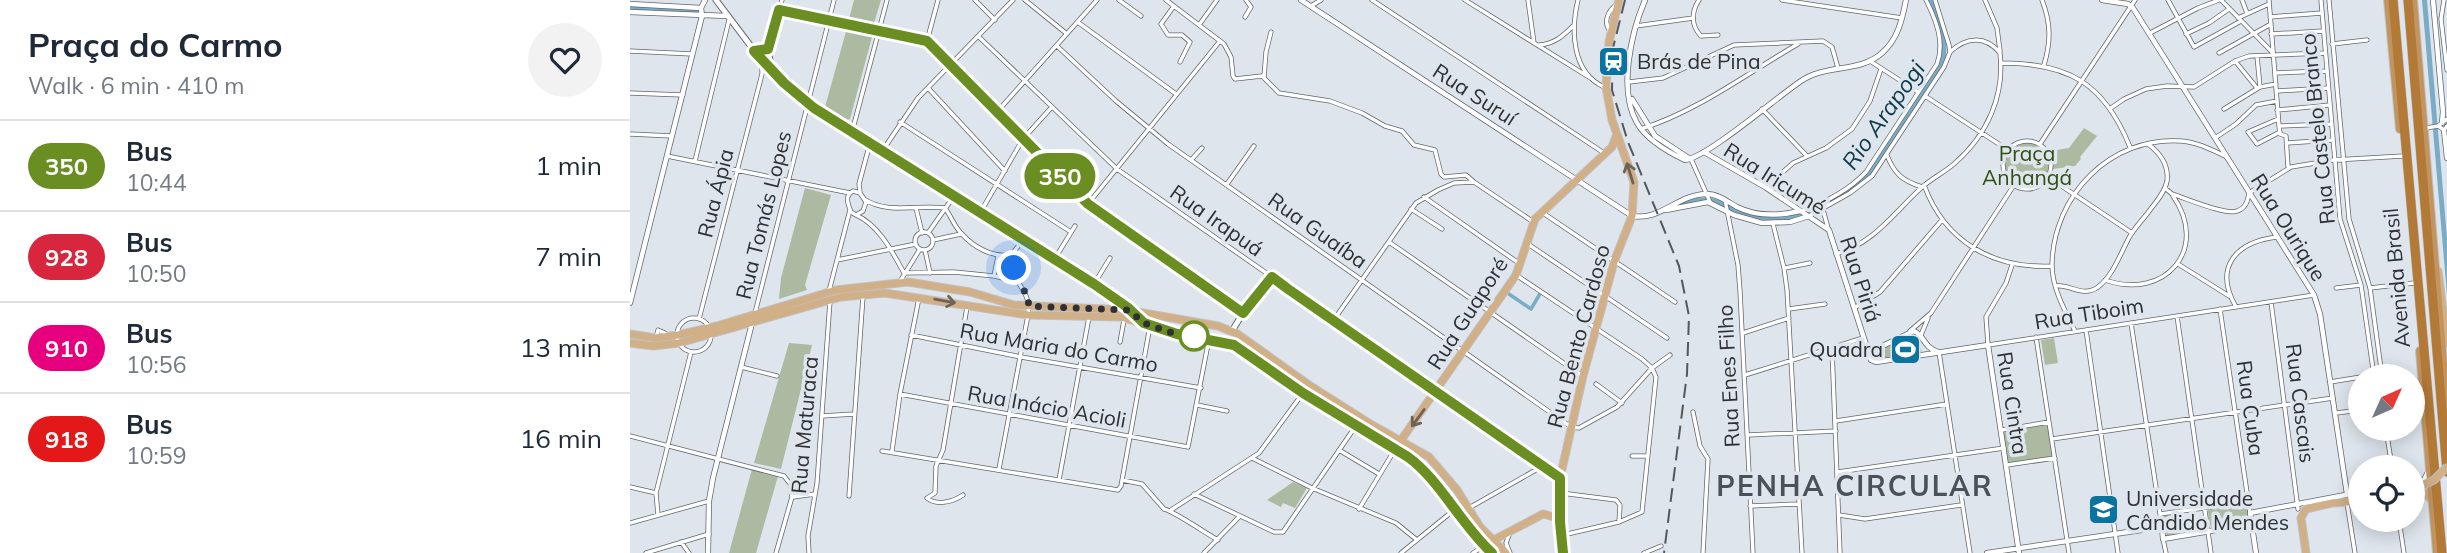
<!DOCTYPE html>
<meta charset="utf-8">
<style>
:root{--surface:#fff;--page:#f2f2f3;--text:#1f2937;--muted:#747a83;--line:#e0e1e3}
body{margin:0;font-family:Mulish,sans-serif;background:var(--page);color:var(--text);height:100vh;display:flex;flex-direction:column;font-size:26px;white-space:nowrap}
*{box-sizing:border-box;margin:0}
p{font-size:23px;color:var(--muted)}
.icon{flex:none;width:38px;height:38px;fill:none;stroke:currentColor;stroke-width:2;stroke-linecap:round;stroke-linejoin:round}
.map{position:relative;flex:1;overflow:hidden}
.side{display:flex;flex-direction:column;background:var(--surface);width:630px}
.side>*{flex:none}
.badge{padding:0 14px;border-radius:23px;font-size:24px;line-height:46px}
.needle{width:46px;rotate:45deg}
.controls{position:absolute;left:1718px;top:364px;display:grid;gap:14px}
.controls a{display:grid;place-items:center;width:77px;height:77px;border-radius:50%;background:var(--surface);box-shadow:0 4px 18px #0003;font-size:35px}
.you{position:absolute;width:35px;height:35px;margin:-18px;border:5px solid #fff;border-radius:50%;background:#1a73e8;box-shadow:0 0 0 10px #1a73e833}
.map>.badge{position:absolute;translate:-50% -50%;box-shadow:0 0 0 4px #fff}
.round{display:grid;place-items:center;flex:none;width:74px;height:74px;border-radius:37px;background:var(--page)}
.head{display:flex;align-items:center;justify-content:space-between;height:119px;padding:0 28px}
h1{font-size:33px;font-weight:700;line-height:52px}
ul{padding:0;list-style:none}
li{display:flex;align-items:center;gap:21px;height:91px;padding:0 28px;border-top:2px solid var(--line)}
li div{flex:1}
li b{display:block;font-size:26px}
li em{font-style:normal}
li .badge{min-width:77px;font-weight:700;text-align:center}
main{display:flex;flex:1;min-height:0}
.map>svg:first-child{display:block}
</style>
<main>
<section class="side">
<div class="head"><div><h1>Praça do Carmo</h1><p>Walk · 6 min · 410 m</p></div><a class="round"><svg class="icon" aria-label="heart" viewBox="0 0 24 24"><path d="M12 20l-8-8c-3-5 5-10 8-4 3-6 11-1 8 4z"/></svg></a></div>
<ul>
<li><span class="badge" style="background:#6b8e23;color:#fff">350</span><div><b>Bus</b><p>10:44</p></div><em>1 min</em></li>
<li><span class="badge" style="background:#d7263d;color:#fff">928</span><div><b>Bus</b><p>10:50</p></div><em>7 min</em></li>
<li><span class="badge" style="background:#e6007e;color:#fff">910</span><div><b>Bus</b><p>10:56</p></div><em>13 min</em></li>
<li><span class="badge" style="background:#e31919;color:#fff">918</span><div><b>Bus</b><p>10:59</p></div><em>16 min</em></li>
</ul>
</section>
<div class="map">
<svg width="1817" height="553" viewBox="0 0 1817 553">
<rect width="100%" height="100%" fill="#dee5ed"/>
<path fill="#abbaa0" d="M224,0H251L244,23L219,19Z
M217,28L241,33L242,37L220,119L217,120L195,107Z
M1454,128L1467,136L1450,157L1451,159L1445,166L1423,169L1421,151L1439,148Z
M1375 165a22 22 0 1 1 44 0a22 22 0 1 1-44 0Z
M175,188L201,195L175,285L177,290L149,299L151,278Z
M1286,333L1292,353L1244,360L1239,353Z
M1424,338L1428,363L1415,365L1411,340Z
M159,343L182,345L151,469L124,463Z
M1419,423L1424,457L1377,464L1373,431Z
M122,469L148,476L126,553H99Z
M663,482L677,488L665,508L653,503L651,507L637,500Z
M1616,500L1620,523L1581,530L1577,507Z
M1552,512L1556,534L1537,538L1533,515Z"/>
<path fill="#7aacc5" d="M1792,0H1797L1817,238V295Z"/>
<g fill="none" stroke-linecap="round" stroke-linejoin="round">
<path stroke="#7aacc5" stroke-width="3.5" d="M876,292L901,309L911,292"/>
<path stroke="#7aacc5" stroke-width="6" d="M0,7L67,11
M1044,207C1094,189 1091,213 1132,219C1166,224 1217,198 1240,174L1313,59L1314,39L1301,0"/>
<defs>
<path id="minor" d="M345,0L365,20
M395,0L437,34
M489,0L511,16
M536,0L594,44L601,57L603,76L605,79L632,76L649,93L700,101L732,113L755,126L772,131L784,145L805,150L811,174L814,177L836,175L844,182
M742,0L974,153
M835,0L962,79
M898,0L904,43
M948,0C941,29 941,72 974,87
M1069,0C1061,12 1061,26 1071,36L1088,35
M1152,0L1272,18
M1355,0L1367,28L1370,51
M1412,0C1421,23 1421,42 1414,65
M1538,0L1564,47L1611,21
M1591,0L1643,53
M1612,0L1617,13
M1639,0L1649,126L1650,134L1656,136L1658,167
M1691,0L1710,219L1731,285L1744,376
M1699,0L1719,219L1740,288L1752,376
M1814,0L1811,19L1817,70
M544,6L531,24L538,35H552L560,42L550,62
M681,6L691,0
M149,10L152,0
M615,17L621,7L616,0
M1640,17L1692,13
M1608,18L1639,4
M449,23L546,94
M569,25L587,0
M1006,26L1063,18
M980,31C973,22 978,11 986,5
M1520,33L1568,8L1589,0
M1556,34L1579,23L1599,9
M1641,34L1693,31
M349,37L487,169L642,277
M297,41L308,0
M1702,44L1737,40
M909,45C924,44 933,36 943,26
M427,46L486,101L538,144L941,427L949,428L987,407L1022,368L1040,355
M0,51L62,54
M1589,53L1641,24
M1627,56L1630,87
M1240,61L1288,92
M1605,61L1627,88
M1371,63C1439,63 1474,83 1500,147
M1645,73L1696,71
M634,77L636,52L641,32
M999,82L1033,78L1104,45L1193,41L1202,47L1208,68
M298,88L375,171
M1647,91L1698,88
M0,93L53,95
M1295,96L1378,150
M1481,108L1494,99L1516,89L1537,86L1564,87L1605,61L1619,56L1695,53
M1132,109L1176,155
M1594,109L1630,87L1646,84
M1647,110L1700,105
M367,112L467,0
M1648,119L1618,132L1627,144L1650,132
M270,122L441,232
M1649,126L1701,124
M1808,126L1814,130L1817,126
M1796,128L1808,126L1817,119
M1011,129C1068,111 1116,74 1168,44
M222,132L257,0
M0,134L42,136
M1585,138L1606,124L1626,105L1647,101
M1373 165a24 24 0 1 1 48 0a24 24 0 1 1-48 0Z
M1657,143L1702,140
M1410,144L1505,0
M253,150L288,98L383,0
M1257,155C1264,174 1273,181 1292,187
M37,156L220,193
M1061,159L1080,202
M561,160L572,148
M65,161L99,20
M1418,177L1502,233
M597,184L624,146
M1294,185C1315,242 1363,269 1422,266
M1136,187L1163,163L1196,148L1222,129L1240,101L1251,69
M1535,188L1542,194C1555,198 1597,216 1607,211C1615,209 1618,201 1619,193L1661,167L1704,160L1773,156
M223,191L230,193L236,202L233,211L226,215L221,212C218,204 214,196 223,191Z
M230,192L229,184L240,143
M794,197L890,264
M234,199C258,215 289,204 315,208C321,216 324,226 331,233C343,247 364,259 382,254
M1095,200L1108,265L1110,291L1123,553
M458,204L590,41
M286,208L292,233
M781,209L812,229
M1193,210L1198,228
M1171,211C1194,203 1219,190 1236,172L1307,64C1315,42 1306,20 1296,0
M350,213L393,139L421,108
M913,213L1045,302
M226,215C249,225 263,253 274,273
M1179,216L1220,193L1242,176L1314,67L1320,52L1319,45L1305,0
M1143,224L1154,268L1157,290L1172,553
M285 241a9 9 0 1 1 18 0a9 9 0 1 1-18 0Z
M298,233L324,196
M303,240L331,234
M759,242L951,375
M898,244L1037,338
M295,250L300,273
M1206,254C1243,244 1263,214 1290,189C1300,179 1314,173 1325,163C1357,135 1375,96 1370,53C1355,35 1336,37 1320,52
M207,260L286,244
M424,260L445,226
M1548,264L1599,296
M1382,265L1376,283L1356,317L1358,345L1684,295
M1155,268L1180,263
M274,273L324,272L364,276L386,281
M886,275L1012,359L1022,368L1026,377L1012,512L989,522L933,535
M364,276L368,256
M1475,280C1535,301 1580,249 1543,196
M269,283L290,249
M464,284L480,258
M1426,286C1440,284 1453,298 1468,287C1483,276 1491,252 1500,236C1505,228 1511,221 1517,214C1524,204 1535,193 1537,181C1539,165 1530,153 1518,144
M1706,288L1731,285
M1740,288L1784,283
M199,291L220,210
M1641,302L1668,509
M1606,307C1583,267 1606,242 1647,237
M1224,308L1250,292L1312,220
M1159,309L1195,304
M1590,309L1620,513
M125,313L204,0
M1547,316L1581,553
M47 335a17 17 0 1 1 34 0a17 17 0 1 1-34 0Z
M69,319L132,74V63
M703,321L786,203L808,190L824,183L844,182L902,221
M1501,323L1532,527
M1456,330L1488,553
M1280,331L1301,313L1384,185
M1445,331C1435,311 1422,288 1422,265C1423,195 1481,136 1551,141C1567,142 1582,150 1597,157
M1113,333L1159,318
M27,334L28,330L35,333V337
M281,335L391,357L571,388
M1291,335L1298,318
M1406,337L1439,553
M490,342L494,320
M1202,349L1210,553
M1309,352L1340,553
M111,367L147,376
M1115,375L1233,338
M1700,382L1731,377
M966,384L992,403
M270,394L558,447L579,339
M567,405L597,411
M1063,412L1070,446L1078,459L1073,553
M1706,413L1731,410
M192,416L224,414
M1206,421L1317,404
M1756,429L1762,467
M1372,430L1419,422
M1118,435L1206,431
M0,436L154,476L161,485L162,497L146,553
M1422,439L1703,398
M709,450L749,474
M252,451L488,490L491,486L520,326
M262,451L270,394L289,298
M1002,456H1017
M622,458L682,488L766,523L787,540
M1377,465L1425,458
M369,469L398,315C400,301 396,294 388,282C384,275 383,263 382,254L393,240
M1208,472L1374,448
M429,480L459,317
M492,480L512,484L534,509C544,511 575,533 588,540
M0,487L26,493
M931,493L986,500L990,505L989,522
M564,494L644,532H653L725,427
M333,495C323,502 306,506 297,498L305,493L306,466L313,450L337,307
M219,496L233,296
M163,497L185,494
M1717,503L1725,553
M1120,506L1168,504
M839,508L911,467
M729,509L764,451
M541,510L629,453L673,393
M1530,514L1618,502
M28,515L26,493L61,352
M1209,515L1235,519L1331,505
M1769,520L1774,553
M0,523L79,501
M879,535L876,543L880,553
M1533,539L1536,553
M51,542L59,553
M16,553L79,534
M179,553L178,536L187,483L200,301
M574,553L609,517
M771,553L824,510
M843,553L854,546
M1014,553L1031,546"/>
<path id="tertiary" d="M671,0L1002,216C1031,221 1048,194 1077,194C1088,194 1098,202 1107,207C1127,217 1149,216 1170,211
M1015,0C1001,33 988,90 1007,123C1017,140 1038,152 1055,160C1078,157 1147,97 1171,81C1195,64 1230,73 1252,53C1268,39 1272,20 1276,0
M1472,0L1498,4L1503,8L1684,295L1690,314L1717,494
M1803,0L1813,112L1812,123
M0,4L71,8
M0,12L97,16
M1002,99L1025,136L1060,159
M1814,130L1817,158
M1074,152L1135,187L1199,230L1241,360L1246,362L1358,345L1389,553
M1036,210L1078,202L1104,215L1132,223L1160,222L1179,216
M0,303L72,16L71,8L75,0
M613,313L642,277L929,478
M1236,349H1246L1284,331C1295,336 1293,347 1308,352
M1783,483L1794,480L1798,472
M78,553L79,501L83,478L122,323
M1357,553L1532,527L1533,539L1622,524
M1626,553L1620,513L1731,492"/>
<path id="secondary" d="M86,0L132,61L177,103L464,284L497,307L513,322
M142,72L138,49L149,10L297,41L458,204L613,313L602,331"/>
<path id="primary" d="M1808,271L1817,343
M0,334L25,338L48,335L87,326L206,290L278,282L340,292L384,305L496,310L588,326L606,333L679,385L742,425L799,457L827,490L850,527L876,553
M0,343L23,346L49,343L211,297L255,293L398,315L491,317L547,334L592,341L610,348L673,393L786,463L862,553
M767,446L886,275L905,219L982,147L987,134
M1783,493H1795L1803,501
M860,542L913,514L924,517L930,522
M933,553L930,522V478L953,376L984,262L1002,216L1004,182L982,120L976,87L979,42L989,0
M1676,553L1671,518L1676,509L1702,503L1731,501"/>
<path id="trunk" d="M1758,0L1770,129
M1783,0L1817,412
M1790,351L1807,553"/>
<path id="motorway" d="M1763,0L1812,553
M1778,0L1817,472"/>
</defs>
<use href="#minor" stroke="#61676e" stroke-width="5"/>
<use href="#tertiary" stroke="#61676e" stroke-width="6"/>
<use href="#secondary" stroke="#61676e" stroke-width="7"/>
<use href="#primary" stroke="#c0c1c2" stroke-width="9"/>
<use href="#trunk" stroke="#c0c1c2" stroke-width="10"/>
<use href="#motorway" stroke="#c0c1c2" stroke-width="10"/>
<use href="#minor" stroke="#fff" stroke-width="3.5"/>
<use href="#tertiary" stroke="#fff" stroke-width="4.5"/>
<use href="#secondary" stroke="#fff" stroke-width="5"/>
<use href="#primary" stroke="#d1af87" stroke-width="7"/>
<use href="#trunk" stroke="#c2945f" stroke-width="8"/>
<use href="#motorway" stroke="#b37937" stroke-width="9"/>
<path stroke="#54585c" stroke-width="2" stroke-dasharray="14 7" stroke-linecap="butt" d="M995,0L983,48L982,90L998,142L1049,266L1059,316L1057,374L1034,553"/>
<defs>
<path id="primary-bridge" d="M1789,487L1804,480L1817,467"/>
</defs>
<use href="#primary-bridge" stroke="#c0c1c2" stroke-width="9" stroke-linecap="butt"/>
<use href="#primary-bridge" stroke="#d1af87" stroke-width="7"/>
</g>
<defs><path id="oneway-shaft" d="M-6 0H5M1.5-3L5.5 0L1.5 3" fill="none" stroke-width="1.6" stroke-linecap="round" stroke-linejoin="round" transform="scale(1.75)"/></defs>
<g stroke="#6f6355">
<use href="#oneway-shaft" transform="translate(1000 173) rotate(-107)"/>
<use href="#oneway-shaft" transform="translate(315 301) rotate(10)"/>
<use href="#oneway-shaft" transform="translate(788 418) rotate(126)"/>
</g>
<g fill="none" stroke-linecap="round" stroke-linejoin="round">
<defs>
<path id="line" d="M862,553C832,526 809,479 778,457L673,393L604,345L547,334L514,323L497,307L464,284L184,108L154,83L124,51L138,49L149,10L297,41L458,204L613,313L642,277L658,289L930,478V522L933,553"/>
</defs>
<use href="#line" stroke="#fff" stroke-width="16"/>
<use href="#line" stroke="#6b8e23" stroke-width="10"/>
<path stroke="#2e3034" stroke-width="7" stroke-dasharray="0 12.6" d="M384,268C388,282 397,291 399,306L499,310L514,323L539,332L564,336"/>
</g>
<defs>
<symbol id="station-square" viewBox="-11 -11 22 22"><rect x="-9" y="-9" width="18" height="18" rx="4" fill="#0b739f" stroke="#dee5ed"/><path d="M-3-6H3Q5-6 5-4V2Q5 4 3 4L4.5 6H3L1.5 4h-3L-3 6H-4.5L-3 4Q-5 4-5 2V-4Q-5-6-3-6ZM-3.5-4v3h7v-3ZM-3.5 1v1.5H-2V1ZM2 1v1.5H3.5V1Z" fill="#fff"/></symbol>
<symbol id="stadium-square" viewBox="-11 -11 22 22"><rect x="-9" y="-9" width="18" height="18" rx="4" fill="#0b739f" stroke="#dee5ed"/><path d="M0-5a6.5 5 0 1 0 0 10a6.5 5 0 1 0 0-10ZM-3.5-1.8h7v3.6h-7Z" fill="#fff"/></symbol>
<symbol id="university-square" viewBox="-11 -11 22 22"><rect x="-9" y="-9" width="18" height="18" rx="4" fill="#0b739f" stroke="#dee5ed"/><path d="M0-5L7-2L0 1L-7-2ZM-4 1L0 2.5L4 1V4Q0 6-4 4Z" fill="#fff"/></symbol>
</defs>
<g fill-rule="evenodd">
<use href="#station-square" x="966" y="44" width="35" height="35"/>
<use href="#stadium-square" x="1258" y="332" width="35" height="35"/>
<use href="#university-square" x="1456" y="492" width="35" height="35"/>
</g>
<circle fill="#fff" stroke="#6b8e23" stroke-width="3.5" cx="564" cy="336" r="14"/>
<g text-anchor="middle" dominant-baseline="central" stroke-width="7" stroke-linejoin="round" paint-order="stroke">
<g font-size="21" fill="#2e3034" stroke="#dee5ed" text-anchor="start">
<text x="1007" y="61">Brás de Pina</text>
<text x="1253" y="349" text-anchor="end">Quadra</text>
<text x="1496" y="498">Universidade<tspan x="1496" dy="24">Cândido Mendes</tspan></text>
</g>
<g font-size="21" fill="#2e3034" stroke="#dee5ed">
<text transform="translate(845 94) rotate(33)">Rua Suruí</text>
<text transform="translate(1687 129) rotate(-96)">Rua Castelo Branco</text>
<text transform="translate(1145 178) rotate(32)">Rua Iricumé</text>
<text transform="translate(85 193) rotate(-76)">Rua Ápia</text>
<text transform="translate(133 215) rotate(-76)">Rua Tomás Lopes</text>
<text transform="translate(587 220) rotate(35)">Rua Irapuá</text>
<text transform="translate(1659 227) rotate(58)">Rua Ourique</text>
<text transform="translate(688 230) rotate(35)">Rua Guaíba</text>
<text transform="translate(1766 278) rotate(-95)">Avenida Brasil</text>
<text transform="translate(1231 279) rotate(72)">Rua Piriá</text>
<text transform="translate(837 313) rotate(-57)">Rua Guaporé</text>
<text transform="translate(1459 313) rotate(-9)">Rua Tiboim</text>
<text transform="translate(948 336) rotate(-75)">Rua Bento Cardoso</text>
<text transform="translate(429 347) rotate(10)">Rua Maria do Carmo</text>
<text transform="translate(1098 376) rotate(-93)">Rua Enes Filho</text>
<text transform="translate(1383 403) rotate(81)">Rua Cintra</text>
<text transform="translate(1671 403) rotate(83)">Rua Cascais</text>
<text transform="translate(417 406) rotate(10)">Rua Inácio Acioli</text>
<text transform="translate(1621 408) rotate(82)">Rua Cuba</text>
<text transform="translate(174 425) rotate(-85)">Rua Maturaca</text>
</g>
<g font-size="21" fill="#2f4e11" stroke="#dee5ed">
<text x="1397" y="153">Praça<tspan x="1397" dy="24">Anhangá</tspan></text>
</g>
<g font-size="23" font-style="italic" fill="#0d394b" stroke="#dee5ed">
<text transform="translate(1253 115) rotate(-55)">Rio Arapogi</text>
</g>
<g font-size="28" font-weight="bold" letter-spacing="2" fill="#4c5159" stroke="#dee5ed">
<text x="1225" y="485">PENHA CIRCULAR</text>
</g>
</g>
</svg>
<div class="controls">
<a><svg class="needle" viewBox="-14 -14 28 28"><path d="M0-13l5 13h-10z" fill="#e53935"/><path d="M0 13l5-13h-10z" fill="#747a83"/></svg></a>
<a><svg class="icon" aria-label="locate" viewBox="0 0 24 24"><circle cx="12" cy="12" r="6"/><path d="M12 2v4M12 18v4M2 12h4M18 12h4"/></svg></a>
</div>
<div class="you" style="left:384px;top:268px"></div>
<b class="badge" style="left:430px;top:176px;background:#6b8e23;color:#fff">350</b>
</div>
</main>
